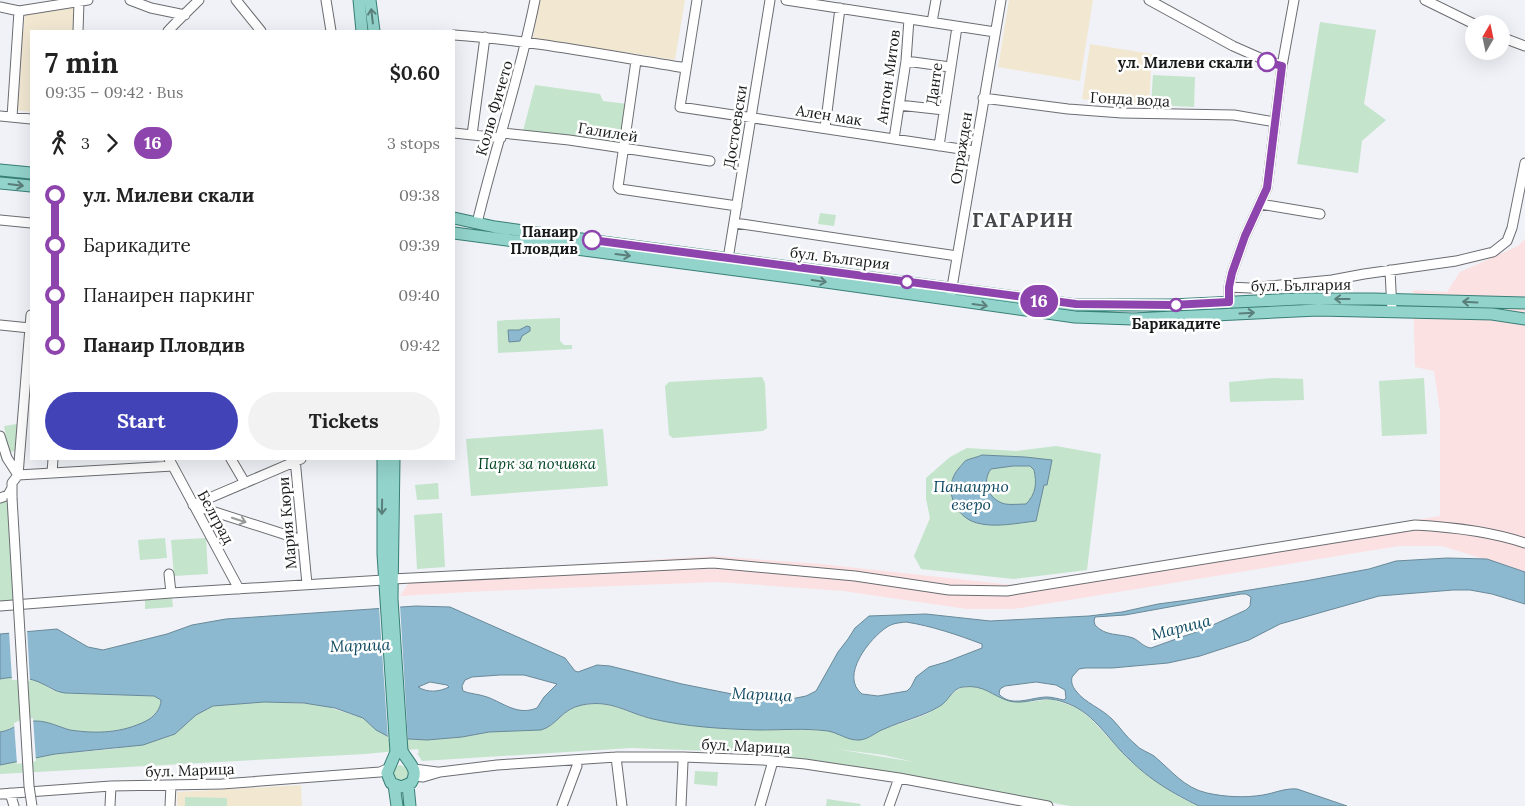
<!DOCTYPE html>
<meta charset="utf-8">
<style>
:root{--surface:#fff;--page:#f2f2f2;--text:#222;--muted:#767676;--accent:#4343b8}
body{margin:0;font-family:Lora,serif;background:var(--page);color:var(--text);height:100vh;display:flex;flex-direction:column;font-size:19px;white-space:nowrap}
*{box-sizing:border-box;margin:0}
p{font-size:16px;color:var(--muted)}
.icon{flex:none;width:28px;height:28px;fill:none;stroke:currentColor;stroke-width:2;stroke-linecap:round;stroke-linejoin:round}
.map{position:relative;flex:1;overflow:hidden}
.panel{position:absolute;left:30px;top:30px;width:425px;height:430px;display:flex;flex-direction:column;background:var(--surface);border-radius:0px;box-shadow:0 5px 20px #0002}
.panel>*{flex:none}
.badge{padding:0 10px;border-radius:16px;font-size:18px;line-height:32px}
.needle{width:32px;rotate:9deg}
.fabs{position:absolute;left:1465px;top:15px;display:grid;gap:10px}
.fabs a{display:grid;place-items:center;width:45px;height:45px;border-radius:50%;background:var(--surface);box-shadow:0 5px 20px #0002;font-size:25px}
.map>.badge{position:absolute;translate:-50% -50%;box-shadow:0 0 0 2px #fff}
.legs{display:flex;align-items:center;gap:8px;height:55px;padding:0 15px;font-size:16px}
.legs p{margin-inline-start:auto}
.head{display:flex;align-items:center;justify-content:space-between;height:85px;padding:0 15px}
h1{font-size:28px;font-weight:700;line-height:38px}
.primary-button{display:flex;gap:10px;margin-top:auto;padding:10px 15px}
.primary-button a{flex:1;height:58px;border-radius:30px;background:var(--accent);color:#fff;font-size:20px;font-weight:700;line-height:58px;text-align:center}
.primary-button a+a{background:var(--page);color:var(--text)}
ul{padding:0 15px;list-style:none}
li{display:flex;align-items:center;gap:18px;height:50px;font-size:19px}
li i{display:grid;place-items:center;width:8px;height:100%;margin:0 6px;background:currentColor}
li i::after{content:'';width:12px;height:12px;margin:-6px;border:4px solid;border-radius:50%;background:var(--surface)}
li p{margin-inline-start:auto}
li:first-child i{background:linear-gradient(#0000 50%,currentColor 0)}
li:last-child i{background:linear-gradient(currentColor 50%,#0000 0)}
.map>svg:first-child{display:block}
</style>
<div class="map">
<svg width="1525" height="806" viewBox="0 0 1525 806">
<rect width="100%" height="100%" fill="#f0f2f7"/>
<path fill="#fce1e3" d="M1525,239V572L1442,546H1399L1014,609H967L843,591L717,582L488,591L400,596L408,584V575L713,556L821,564L1012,585L1440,516V412L1434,371L1415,367L1413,290L1447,292L1460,272L1518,246Z"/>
<path fill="#f2e8d2" d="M539,0H685L675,60L533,38Z
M1009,0H1093L1080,81L998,67Z
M74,7L75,31H31V112L15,110L25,13Z
M1090,44L1152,54L1149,107L1082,99Z
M301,785L302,806H177V792Z"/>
<path fill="#c4e4cc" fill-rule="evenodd" d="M1320,22L1376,30L1364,104L1386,120L1362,141L1358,173L1297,164Z
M1153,75L1195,77L1194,107L1151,105Z
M535,85L600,94L603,101L627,104L621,145L523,131Z
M820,213L836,215L834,226L818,224Z
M560,318V341L564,345H572V349L498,353L497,321L507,320Z
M762,377L765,383L767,428L763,431L673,438L669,435L665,386L669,382Z
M1273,378L1303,379L1304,400L1230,402L1229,382Z
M1424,378L1427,434L1382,436L1379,381Z
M17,424L16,451L9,452L4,426Z
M603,429L608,486L471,496L466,439Z
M1056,446L1101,454L1087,570L1013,579L921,569L914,556L930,518L926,499V478L950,457L967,448L1016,451Z
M438,483L439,499L417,500L415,485Z
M8,501L16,603L0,604V503Z
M442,513L445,567L417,569L414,515Z
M165,538L167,558L140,560L138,540Z
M206,538L208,574L174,576L171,540Z
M172,598L173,607L145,609V600Z
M8,677L31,679L43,683L52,690L65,693L154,696L161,700C161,709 154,717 146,721C122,733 97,734 70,730C59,727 48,721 36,721C32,721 25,721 21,722C13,725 9,731 0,732V679Z
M968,687H980L988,690L1008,701L1029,702L1051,699L1078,708L1093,721L1130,761L1149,777L1181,798L1199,806H1070L872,769L813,760L770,756L763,753L631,748L422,761L417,753H419L418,749L365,754L0,774V765L54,754L114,749L162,738L175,734L196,715L213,706L264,702L318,704L363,718L381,733L427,740L462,737L489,732L541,730C558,725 561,710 582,705C612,699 629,715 655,719C710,729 765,729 821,730C833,730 858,740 866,738C870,738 875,733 879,731C896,723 915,721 932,711C936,708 941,706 944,703C952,695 956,687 968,687ZM836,749L883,755L914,762Z
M400,765L407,768L409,773L407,778L400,781L395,779L392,771L395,767Z
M695,771L718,772L717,786L694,784Z
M185,797L227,798V806H185Z
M827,799L861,804L860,806H826Z"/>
<path fill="#8cb9d0" stroke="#698999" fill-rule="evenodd" d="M527,326L530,327V331L522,336L520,341L509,342L508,330H519Z
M982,455L1025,457L1052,460L1047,485H1044L1036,521C1018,523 995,528 977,523C954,517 942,487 959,468C962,465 964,461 967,460C972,458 978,457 982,455ZM1013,466H1030L1034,470C1037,483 1036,494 1026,504C1020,504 1011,505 1005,504C989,500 981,482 991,469Z
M1447,558L1487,559L1525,572V604L1492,594L1470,590H1453L1379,596L1280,624L1249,640L1200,656L1168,663L1112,668H1085L1079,669L1072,677C1071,682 1072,686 1076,691C1085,703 1101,708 1112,719C1120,727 1126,737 1135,744C1140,750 1148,752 1154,756C1171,770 1184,788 1207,793C1225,797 1245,798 1263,795C1275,793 1285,788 1297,789L1347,806H1199C1174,794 1150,780 1130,760C1110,742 1095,714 1069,704C1061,701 1052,698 1043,699C1032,700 1021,704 1009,701C992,696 984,684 963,687C952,688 949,701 940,706C922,717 904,720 884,729C876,732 869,739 860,740C848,741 839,733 828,731C805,728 782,730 759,730C724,729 687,727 653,719C627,713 611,699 582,705C561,709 558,725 541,730L489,732L462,737L427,740L391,738L376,730L363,718L335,708L304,703L264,702L213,706L196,715L175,734L143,745L55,754L0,765V732C15,730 18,720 36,721C48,721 59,727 70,730C97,734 122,733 146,721C154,717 161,709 161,700L154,696L65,693C53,691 52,688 43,684C30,677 14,676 0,679V634L57,629L88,647L103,650L167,634L192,625L226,619L416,606L450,607L565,658L575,671L578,672L597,665L610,666L682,684L757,699H791L806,696L816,691L838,652L848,639L855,628L869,616L926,614L990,621L1089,616L1122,612L1158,604L1188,600L1305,581L1369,569L1396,561ZM1241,594H1246L1251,597L1250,606L1246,610L1204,629L1151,648C1143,647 1140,641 1133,638C1119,633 1106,637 1095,625L1094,621L1095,617L1125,615ZM906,622C932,626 958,635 982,644V648L946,662L929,667L916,677L911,687L907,691L878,696L862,694C839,676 870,638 887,627C893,623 899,623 906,622ZM500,675H524L557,684L544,697L537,708C517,716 504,703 487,697C479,694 470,694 463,691L462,686L465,680L472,677ZM430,682L447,685L449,687C439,692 428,693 418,687ZM1036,682L1056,685L1065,690L1066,698L1064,700C1058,699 1053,697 1047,697C1032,697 1011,708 999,694L1000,689L1005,686Z"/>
<path fill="#f0f2f7" d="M400,605L408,742L388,739L379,607Z
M27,629L30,681L12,680L9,631Z
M33,718L36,761L17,764L14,723L21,720Z"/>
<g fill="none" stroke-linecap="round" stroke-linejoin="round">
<defs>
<path id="minor" d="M130,0L151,8L185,15
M236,0L261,31
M326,0L331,31
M697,0L680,107L974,151
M786,0L995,32
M1149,0L1233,46L1267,61L1282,66
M1425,0L1474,24
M0,7L19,11L88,0
M932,22L936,0
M78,31L79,2
M168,31C178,20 189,10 199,0
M454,35C531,40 609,56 686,68
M1501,37L1525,46
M636,61L618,187L620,189L737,206
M906,61L950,67
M983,98L1068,109L1122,113L1234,115L1275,122
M899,105L944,110
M0,116L31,119
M12,117L19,11
M825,128L840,8
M454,133L501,138
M502,133L569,140L710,161
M472,135L485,37
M894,139L906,61L909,19
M939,146L957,27
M1260,204L1320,214
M0,220L31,223
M477,223C495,148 520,76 535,0
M735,223L957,256
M728,259L770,0
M1390,270L1392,311
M1229,287L1250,288L1332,280L1364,274L1456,261L1493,252L1507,241L1512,228L1525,163
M951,293L1001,0
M1229,302V287L1232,273L1245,236L1267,188L1282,66L1294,0
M0,325L30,328
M0,436L7,458L18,475
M169,459L239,589
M231,459L245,483
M295,459L307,584
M52,473L53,459
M18,475L173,466
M0,498L8,495L12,488
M12,498V483L18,475L31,315
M193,505L301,459
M193,505L302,540
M169,574L171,593
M392,579L713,563L855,576L949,590L1007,591L1415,525C1453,527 1489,531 1525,543
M0,606L171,593L384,580
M616,757L622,806
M414,769L437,772
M414,776L423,777L440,772L497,765L616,757H683L763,760L805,764L899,778L1048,806
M10,793L14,806
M0,794L111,786L222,784L380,772L387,769
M110,806L111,786
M170,806L171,785
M562,806L577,766
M681,806L683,762
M760,806L773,761
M889,806L899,778"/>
<path id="major" d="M359,0L362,31
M370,0L374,31
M0,170L31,173
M0,183L31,186
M454,218L495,227L610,243L1076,305H1172L1299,299H1373L1525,303
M454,233L797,278L1075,317L1133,319L1318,310L1492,314L1525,319
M383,459V554L396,752L387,773L391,783L401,787L411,783C420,769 408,763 402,751L392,599L394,459
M394,785L397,806
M408,785L410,806"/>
</defs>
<use href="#minor" stroke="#6b6d71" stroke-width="11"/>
<use href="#major" stroke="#387f76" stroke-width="13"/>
<use href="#minor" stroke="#fff" stroke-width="9"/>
<use href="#major" stroke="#92d3cb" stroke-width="11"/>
<defs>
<path id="minor-bridge" d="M12,498L29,786L32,806"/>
</defs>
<use href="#minor-bridge" stroke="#6b6d71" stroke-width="11" stroke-linecap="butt"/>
<use href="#minor-bridge" stroke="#fff" stroke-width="9"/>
</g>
<defs><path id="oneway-shaft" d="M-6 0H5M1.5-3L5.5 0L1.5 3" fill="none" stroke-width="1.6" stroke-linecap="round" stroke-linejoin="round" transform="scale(1.25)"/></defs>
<g stroke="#5b7f7b">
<use href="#oneway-shaft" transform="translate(372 16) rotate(-97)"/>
<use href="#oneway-shaft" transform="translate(16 185) rotate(7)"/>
<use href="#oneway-shaft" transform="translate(623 255) rotate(7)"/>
<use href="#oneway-shaft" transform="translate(819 281) rotate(8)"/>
<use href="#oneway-shaft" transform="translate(1342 299) rotate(-180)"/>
<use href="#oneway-shaft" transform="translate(1470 302) rotate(-177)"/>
<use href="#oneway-shaft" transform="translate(980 305) rotate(8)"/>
<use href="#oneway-shaft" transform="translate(1247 313) rotate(-3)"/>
<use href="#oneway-shaft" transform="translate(382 507) rotate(91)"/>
</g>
<use stroke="#979898" href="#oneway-shaft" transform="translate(239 520) rotate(18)"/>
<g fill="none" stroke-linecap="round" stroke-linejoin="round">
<defs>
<path id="line-1" d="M592,240L1076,304L1172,305L1229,302V287L1232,273L1245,236L1267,188L1282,66L1267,62"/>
</defs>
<use href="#line-1" stroke="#fff" stroke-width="11"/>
<use href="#line-1" stroke="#8e44ad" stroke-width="8"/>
</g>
<g fill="#fff" stroke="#8e44ad" stroke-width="2.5">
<circle cx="1267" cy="62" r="9"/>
<circle cx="592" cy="240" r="9"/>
<circle cx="907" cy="282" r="6"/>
<circle cx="1176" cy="305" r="6"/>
</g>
<g text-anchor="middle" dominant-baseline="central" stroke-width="5" stroke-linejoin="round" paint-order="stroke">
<g font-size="15" font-weight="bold" fill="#18191a" stroke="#fff" text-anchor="end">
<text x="1253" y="62">ул. Милеви скали</text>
<text x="578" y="231">Панаир<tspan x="578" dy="17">Пловдив</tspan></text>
<text x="1176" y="323" text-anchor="middle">Барикадите</text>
</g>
<g font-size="15" fill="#18191a" stroke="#fff">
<text transform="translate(888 77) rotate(-82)">Антон Митов</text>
<text transform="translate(934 84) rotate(-82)">Данте</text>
<text transform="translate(1130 99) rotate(3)">Гонда вода</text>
<text transform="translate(494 108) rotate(-74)">Колю Фичето</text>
<text transform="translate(829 115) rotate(9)">Ален мак</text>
<text transform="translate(735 127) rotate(-81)">Достоевски</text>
<text transform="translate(608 132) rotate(9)">Галилей</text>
<text transform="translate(961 148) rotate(-81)">Огражден</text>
<text transform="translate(840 258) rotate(7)">бул. България</text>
<text transform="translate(1301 285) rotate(-1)">бул. България</text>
<text transform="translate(216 517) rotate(61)">Белград</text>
<text transform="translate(287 523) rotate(-95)">Мария Кюри</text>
<text transform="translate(746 746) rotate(3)">бул. Марица</text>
<text transform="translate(190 770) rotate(-2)">бул. Марица</text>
</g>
<g font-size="15" font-style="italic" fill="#004522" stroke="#fff">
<text x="537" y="463">Парк за почивка</text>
</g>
<g font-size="16" font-style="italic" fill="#0e4961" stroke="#fff">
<text x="971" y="486">Панаирно<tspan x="971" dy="18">езеро</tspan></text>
<text transform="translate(1181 627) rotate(-14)">Марица</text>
<text transform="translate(360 645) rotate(-2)">Марица</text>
<text transform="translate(762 694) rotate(3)">Марица</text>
</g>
<g font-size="20" font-weight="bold" letter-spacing="1" fill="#46484c" stroke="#fff">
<text x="1023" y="219">ГАГАРИН</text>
</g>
</g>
</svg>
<div class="fabs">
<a><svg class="needle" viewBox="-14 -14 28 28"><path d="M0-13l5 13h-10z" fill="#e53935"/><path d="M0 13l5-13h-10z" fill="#767676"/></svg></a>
</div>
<b class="badge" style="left:1039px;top:301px;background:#8e44ad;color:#fff">16</b>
<section class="panel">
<div class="head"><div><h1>7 min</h1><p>09:35 – 09:42 · Bus</p></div><b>$0.60</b></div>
<div class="legs"><svg class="icon" aria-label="walk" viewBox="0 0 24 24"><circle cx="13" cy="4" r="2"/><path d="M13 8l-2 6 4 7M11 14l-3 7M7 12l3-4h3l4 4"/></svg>3<svg class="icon" aria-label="forward" viewBox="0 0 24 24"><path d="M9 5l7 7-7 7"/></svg><b class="badge" style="background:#8e44ad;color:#fff">16</b><p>3 stops</p></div>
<ul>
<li><i style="color:#8e44ad"></i><b>ул. Милеви скали</b><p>09:38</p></li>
<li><i style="color:#8e44ad"></i><span>Барикадите</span><p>09:39</p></li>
<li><i style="color:#8e44ad"></i><span>Панаирен паркинг</span><p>09:40</p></li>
<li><i style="color:#8e44ad"></i><b>Панаир Пловдив</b><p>09:42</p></li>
</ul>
<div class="primary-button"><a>Start</a><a>Tickets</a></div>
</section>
</div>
